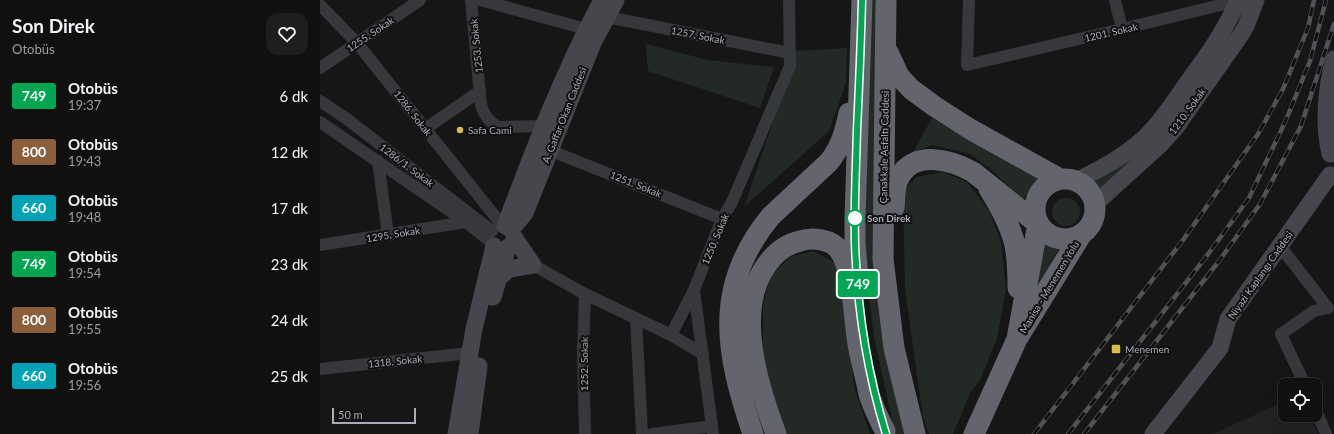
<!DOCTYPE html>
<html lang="tr">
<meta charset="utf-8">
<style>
:root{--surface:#101011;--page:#1e1e1f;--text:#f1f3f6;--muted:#9c9d9f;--line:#303031}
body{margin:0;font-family:Lato,sans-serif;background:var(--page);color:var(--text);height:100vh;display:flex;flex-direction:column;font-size:15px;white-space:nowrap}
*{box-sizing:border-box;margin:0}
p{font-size:13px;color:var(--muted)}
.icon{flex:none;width:22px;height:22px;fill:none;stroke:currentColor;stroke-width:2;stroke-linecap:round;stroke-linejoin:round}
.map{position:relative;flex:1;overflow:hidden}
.sheet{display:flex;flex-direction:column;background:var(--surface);width:320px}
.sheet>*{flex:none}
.badge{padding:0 8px;border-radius:3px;font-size:14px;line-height:26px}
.fabs{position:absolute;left:958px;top:378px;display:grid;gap:8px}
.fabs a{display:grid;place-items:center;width:44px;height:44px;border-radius:8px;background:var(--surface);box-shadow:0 4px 16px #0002,0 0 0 1px var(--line);font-size:20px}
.scale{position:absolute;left:12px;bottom:10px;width:84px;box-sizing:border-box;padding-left:4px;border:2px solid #aaacb6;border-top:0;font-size:11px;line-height:14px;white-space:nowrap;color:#aaacb6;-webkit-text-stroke:3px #111112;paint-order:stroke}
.map>.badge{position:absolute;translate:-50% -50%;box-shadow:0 0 0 2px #fff}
.round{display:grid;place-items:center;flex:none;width:42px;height:42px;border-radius:12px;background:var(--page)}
.head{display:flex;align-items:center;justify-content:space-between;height:68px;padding:0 12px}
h1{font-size:19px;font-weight:700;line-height:30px}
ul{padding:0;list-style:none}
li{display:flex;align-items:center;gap:12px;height:56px;padding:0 12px}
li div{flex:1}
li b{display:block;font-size:15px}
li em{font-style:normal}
li .badge{min-width:44px;font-weight:700;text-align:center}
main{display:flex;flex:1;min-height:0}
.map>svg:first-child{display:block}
</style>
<main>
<section class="sheet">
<div class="head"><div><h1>Son Direk</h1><p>Otobüs</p></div><a class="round"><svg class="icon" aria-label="heart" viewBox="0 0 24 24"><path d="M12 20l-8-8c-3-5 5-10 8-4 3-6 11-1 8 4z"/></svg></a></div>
<ul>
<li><span class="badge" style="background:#00a651;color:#fff">749</span><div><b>Otobüs</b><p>19:37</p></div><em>6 dk</em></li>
<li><span class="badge" style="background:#8b5e3c;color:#fff">800</span><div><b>Otobüs</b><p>19:43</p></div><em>12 dk</em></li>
<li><span class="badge" style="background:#00a3b4;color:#fff">660</span><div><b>Otobüs</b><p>19:48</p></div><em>17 dk</em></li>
<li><span class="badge" style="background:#00a651;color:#fff">749</span><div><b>Otobüs</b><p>19:54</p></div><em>23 dk</em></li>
<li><span class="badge" style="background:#8b5e3c;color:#fff">800</span><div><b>Otobüs</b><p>19:55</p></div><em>24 dk</em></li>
<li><span class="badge" style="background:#00a3b4;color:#fff">660</span><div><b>Otobüs</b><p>19:56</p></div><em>25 dk</em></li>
</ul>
</section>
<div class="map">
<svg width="1014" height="434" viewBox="0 0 1014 434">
<rect width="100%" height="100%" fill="#161617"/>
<path fill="#222224" d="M965,401V415H989L998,434H893Z"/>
<path fill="#232924" d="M552,0H559L558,52L587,434H575L554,337L545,267L546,146Z
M911,31L915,33L848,130L778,191L772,183L780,178Z
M326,44L388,60L454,67L440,108L328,71Z
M527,48L526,83L509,131L424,207L471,69L474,51Z
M612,118L690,162L720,176L703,200L673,171L650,154L613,145L593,152Z
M623,172L647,182L669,211L681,242L686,289L677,339L660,380L650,393L633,434H609L603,417L585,290L583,193L596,177Z
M732 212a14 14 0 1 1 28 0a14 14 0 1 1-28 0Z
M720,236L739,249L708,305Z
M493,251L514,262L520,283L529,343L534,387L550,434H467L455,404L443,354V306L450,277L470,257Z"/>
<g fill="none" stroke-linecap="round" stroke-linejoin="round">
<path stroke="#37383c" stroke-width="12" d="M151,0L161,105C164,115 169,122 178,127L223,126
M160,0L266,29
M649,0L647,65L802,29L917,1L921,3
M795,0L802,29
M0,5L37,43L182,225
M287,17L470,53
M0,68L100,0
M0,101L27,119L172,231
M0,122L146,222L171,242
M105,129L160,91
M229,150L402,219
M58,161L68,235
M0,245L146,222
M960,246L1008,308L994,311L961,334L985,385
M213,265L265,294L351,335L383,354
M374,290L393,434
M316,318L322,434
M351,335L374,290L402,219L412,202L470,66L469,0
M0,369L150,353
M995,408L1006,434
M265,434L263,352L265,294
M332,434L392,426"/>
<path stroke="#46464c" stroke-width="17" d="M1010,154C1003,125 1006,88 1014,59
M756,181C780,169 804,157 823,139C840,124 852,104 865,86C885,58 905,32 918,0
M775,204L840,145L857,126L920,36L926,26L936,0
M185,226C214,149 243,72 282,0
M191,230L205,213L273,43L296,0
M177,280L189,269L213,265L194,237
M173,297L188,247
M136,434L154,329L174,246
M150,434L159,366
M833,434L900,348L908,319L1010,175"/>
<path stroke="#64656c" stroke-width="21" d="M566,0L563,259L574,348L595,434
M568,52L579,76L591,89L614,106L650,129L740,179
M715 209a30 30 0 1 1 60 0a30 30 0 1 1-60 0Z
M669,189C679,205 689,223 694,241C698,256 698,272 698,288
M574,208C575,198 574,187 579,178C593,149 632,160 653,172L718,224L697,339
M538,277L535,243V218L542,0
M433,434C406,354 392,287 451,216L509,162C521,147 525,132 529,113
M456,434C438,386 413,308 448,263C456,252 467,244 480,241C492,237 511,239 519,250C533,268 534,321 538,344C540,356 543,368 546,380C548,387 548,394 551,400C555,411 560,421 565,431
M654,434L697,339L761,235"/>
<defs>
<path id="rail" d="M714,434L863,240L938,134L963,89L988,28L994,0
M748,434L889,253L929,198L966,120L990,61L1006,0
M764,434L899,261L940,204L981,126L1014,24"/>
</defs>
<use href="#rail" stroke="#515157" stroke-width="4.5"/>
<use href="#rail" stroke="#111112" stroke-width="3" stroke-dasharray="9" stroke-linecap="butt"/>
</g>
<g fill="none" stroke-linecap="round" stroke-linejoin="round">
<defs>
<path id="line" d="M542,0C541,44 539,87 537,130C536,168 534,205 535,243C537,307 547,372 566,434"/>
</defs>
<use href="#line" stroke="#fff" stroke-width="9"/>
<use href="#line" stroke="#00a651" stroke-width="6"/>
</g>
<g fill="#dabd4b" stroke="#111112" stroke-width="1.5">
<circle cx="140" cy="130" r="4"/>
<rect x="791" y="344" width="10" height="10" rx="2"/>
</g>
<circle fill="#fff" stroke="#00a651" stroke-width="2" cx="535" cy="218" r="8"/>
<g text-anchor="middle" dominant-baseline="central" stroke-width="4" stroke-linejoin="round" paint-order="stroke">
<g font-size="10" fill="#aaacb6" stroke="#111112">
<text transform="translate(791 32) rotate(-13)">1201. Sokak</text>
<text transform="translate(50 34) rotate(-34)">1255. Sokak</text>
<text transform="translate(378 35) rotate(11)">1257. Sokak</text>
<text transform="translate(156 46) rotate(-96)">1253. Sokak</text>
<text transform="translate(867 111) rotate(-54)">1210. Sokak</text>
<text transform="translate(93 113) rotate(52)">1286. Sokak</text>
<text transform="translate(244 115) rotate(-68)">A. Gaffar Okan Caddesi</text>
<text transform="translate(564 147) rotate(-89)">Çanakkale Asfaltı Caddesi</text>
<text transform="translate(87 165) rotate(37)">1286/1. Sokak</text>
<text transform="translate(316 184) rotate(22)">1251. Sokak</text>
<text transform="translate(73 234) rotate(-9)">1295. Sokak</text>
<text transform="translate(395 239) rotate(-67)">1250. Sokak</text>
<text transform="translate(940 275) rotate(-55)">Niyazi Kaplangı Caddesi</text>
<text transform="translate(729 287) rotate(-59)">Manisa - Menemen Yolu</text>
<text transform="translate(75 361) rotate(-6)">1318. Sokak</text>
<text transform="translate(264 364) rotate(-90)">1252. Sokak</text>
</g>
<g font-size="10" fill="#aaacb6" stroke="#111112" text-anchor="start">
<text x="148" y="130">Safa Cami</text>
<text x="805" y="349">Menemen</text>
</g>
<g font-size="10" font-weight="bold" fill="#aaacb6" stroke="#111112" text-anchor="start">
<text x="547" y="218">Son Direk</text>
</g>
</g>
</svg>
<div class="fabs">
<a><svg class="icon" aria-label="locate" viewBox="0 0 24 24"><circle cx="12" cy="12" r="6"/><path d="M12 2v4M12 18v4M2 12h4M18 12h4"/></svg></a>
</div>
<div class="scale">50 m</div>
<b class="badge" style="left:538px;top:284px;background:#00a651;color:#fff">749</b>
</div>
</main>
